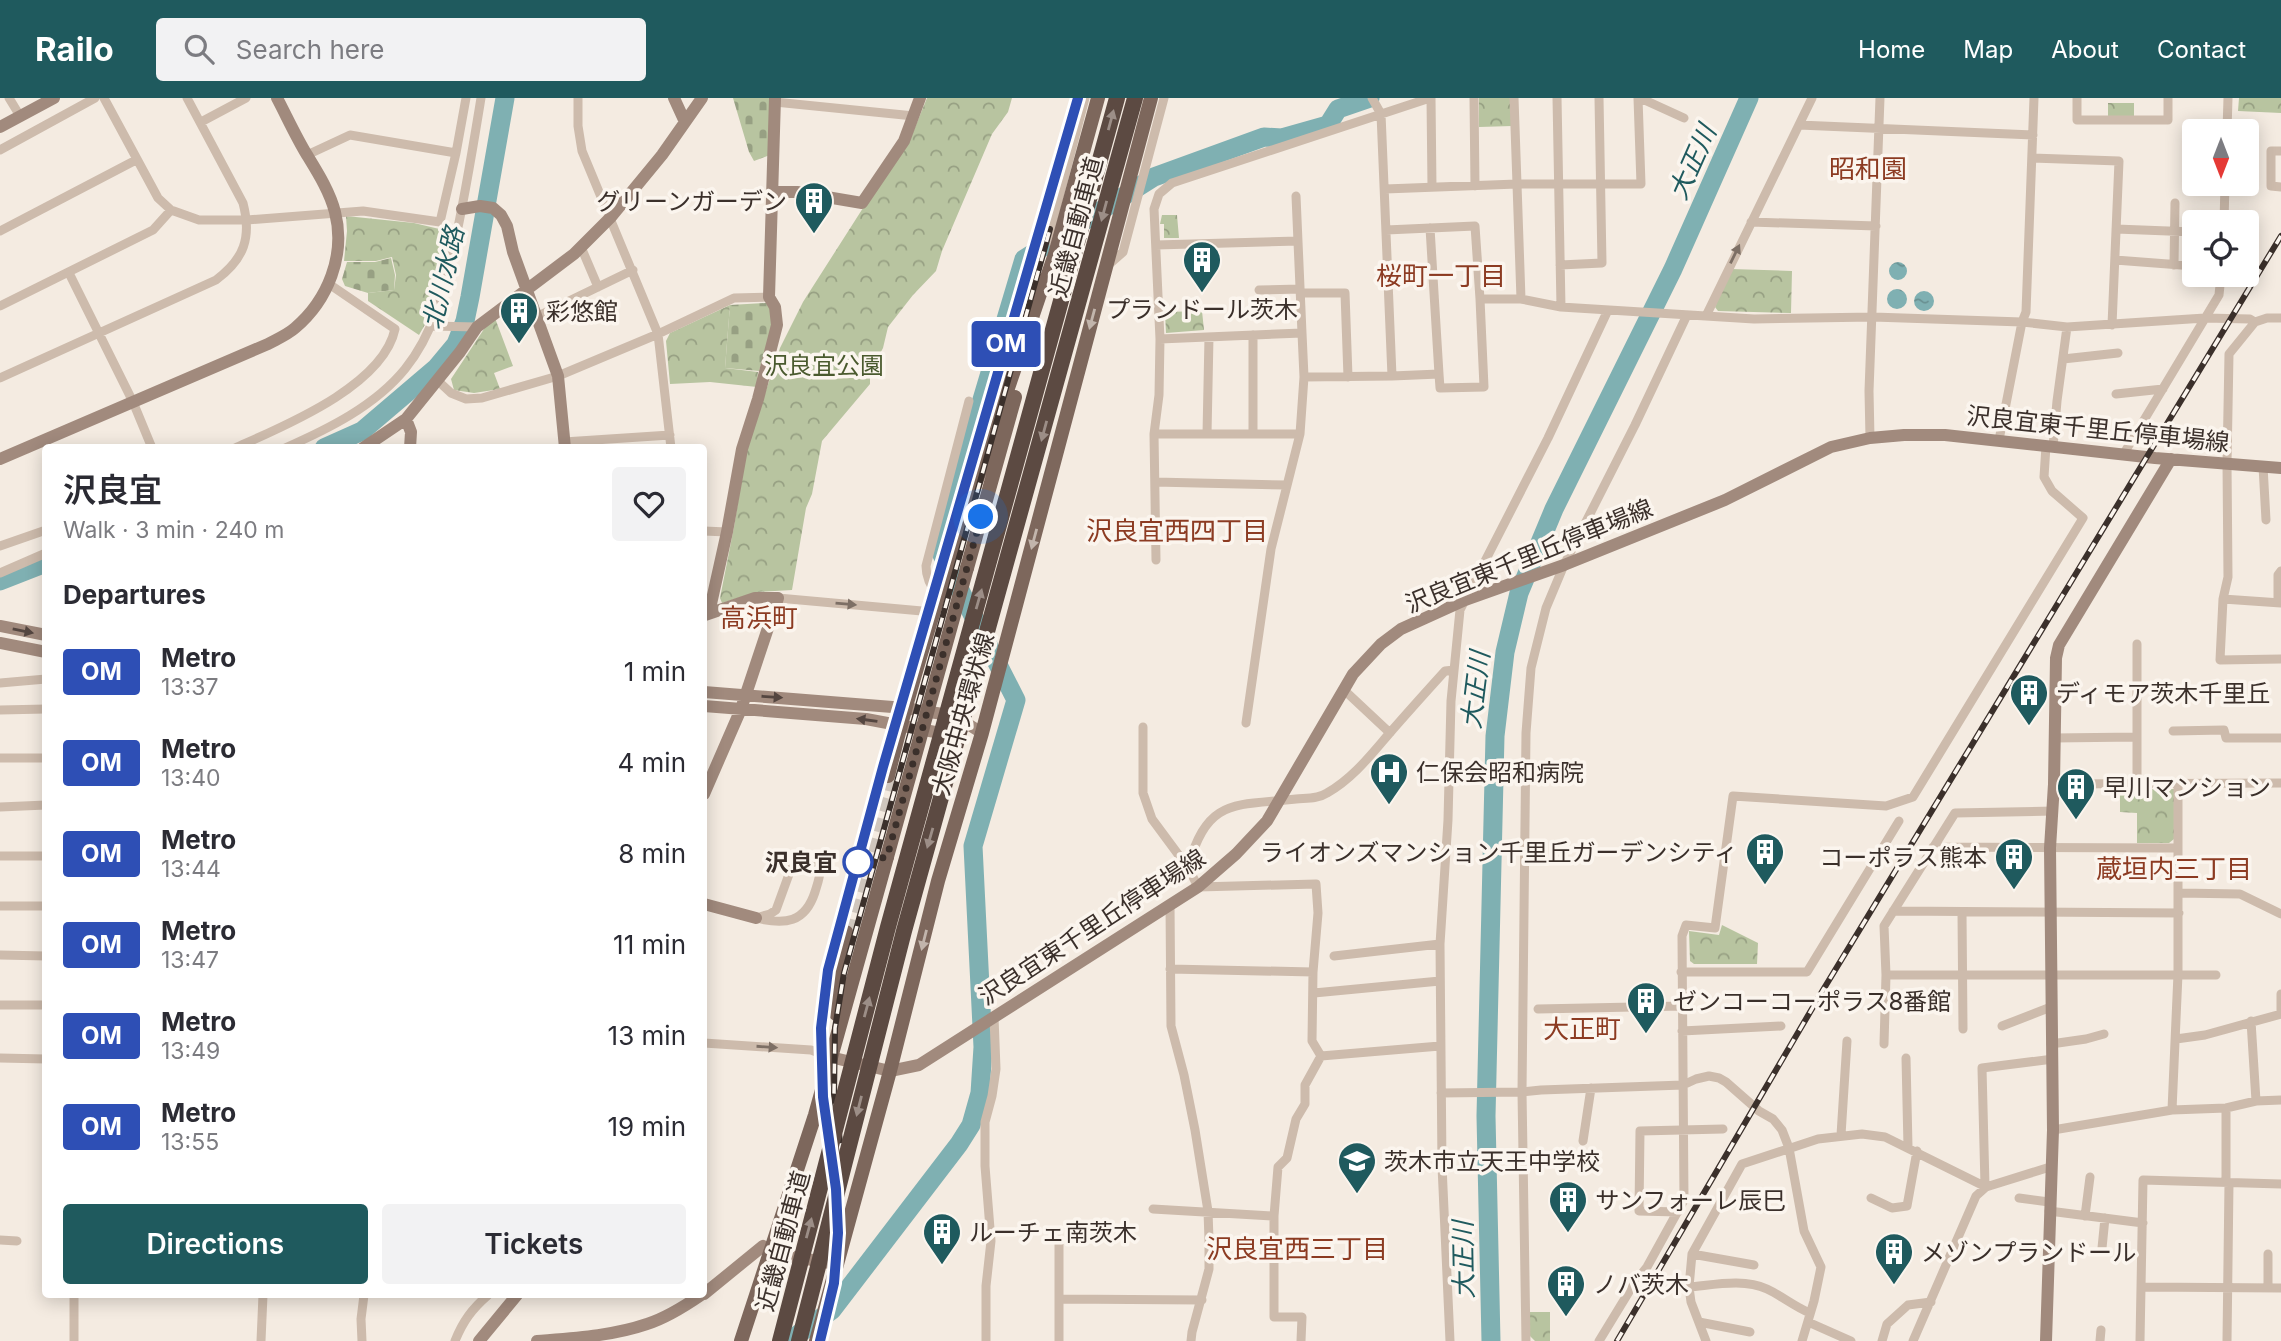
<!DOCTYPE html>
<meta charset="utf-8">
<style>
:root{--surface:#fff;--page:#f2f2f3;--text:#2b2b33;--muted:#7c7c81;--accent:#1f5a5e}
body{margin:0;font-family:Inter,"Noto Sans JP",sans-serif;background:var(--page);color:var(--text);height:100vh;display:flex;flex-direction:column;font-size:26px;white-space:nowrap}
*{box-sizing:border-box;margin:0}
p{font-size:23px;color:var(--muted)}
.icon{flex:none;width:38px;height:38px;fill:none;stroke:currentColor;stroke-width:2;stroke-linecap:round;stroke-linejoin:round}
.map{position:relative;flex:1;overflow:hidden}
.panel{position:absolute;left:42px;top:346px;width:665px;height:854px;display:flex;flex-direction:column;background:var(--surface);border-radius:7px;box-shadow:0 4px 18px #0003}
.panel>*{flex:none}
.badge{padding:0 14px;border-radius:5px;font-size:24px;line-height:46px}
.needle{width:46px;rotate:180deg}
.buttons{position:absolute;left:2182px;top:21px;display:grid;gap:14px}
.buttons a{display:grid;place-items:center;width:77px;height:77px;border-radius:7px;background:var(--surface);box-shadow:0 4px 18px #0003;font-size:35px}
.you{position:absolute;width:35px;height:35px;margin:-18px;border:5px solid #fff;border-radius:50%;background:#1a73e8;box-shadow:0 0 0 10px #1a73e833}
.map>.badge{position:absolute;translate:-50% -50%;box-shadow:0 0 0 4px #fff}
h2{padding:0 21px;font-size:26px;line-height:63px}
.round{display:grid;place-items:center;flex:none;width:74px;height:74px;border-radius:7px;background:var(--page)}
.summary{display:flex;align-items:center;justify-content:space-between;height:119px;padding:0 21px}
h1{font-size:33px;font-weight:600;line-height:52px}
.cta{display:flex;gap:14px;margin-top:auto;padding:14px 21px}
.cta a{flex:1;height:80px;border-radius:7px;background:var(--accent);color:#fff;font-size:28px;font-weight:600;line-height:80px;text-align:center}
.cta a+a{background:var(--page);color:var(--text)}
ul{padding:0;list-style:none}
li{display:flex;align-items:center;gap:21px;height:91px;padding:0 21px}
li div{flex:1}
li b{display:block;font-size:26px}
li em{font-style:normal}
li .badge{min-width:77px;font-weight:700;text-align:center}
header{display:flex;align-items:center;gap:42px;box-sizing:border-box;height:98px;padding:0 35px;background:var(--accent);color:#fff}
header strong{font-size:33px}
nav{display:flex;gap:38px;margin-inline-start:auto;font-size:24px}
.search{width:490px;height:63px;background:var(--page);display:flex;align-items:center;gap:18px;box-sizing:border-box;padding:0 24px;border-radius:7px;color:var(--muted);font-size:26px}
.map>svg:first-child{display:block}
</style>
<header>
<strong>Railo</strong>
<div class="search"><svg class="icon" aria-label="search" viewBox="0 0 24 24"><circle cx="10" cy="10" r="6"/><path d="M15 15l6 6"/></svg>Search here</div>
<nav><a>Home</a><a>Map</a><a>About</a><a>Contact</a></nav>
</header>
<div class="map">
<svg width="2281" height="1243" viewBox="0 0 2281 1243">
<defs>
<pattern id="cemetery-stones" width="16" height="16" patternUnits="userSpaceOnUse" patternTransform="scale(1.75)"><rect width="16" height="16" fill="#b8c4a0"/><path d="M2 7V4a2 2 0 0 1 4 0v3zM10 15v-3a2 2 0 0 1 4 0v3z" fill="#97a083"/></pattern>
<pattern id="park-crowns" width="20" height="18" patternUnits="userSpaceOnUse" patternTransform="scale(1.75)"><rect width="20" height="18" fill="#b8c4a0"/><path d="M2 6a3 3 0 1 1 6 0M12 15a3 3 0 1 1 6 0" fill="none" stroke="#97a083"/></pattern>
<pattern id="water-ripples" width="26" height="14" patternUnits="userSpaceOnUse" patternTransform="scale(1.75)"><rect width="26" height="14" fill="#7fb0b2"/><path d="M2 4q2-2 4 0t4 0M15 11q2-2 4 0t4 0" fill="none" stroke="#699091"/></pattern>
</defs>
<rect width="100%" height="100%" fill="#f4ebe1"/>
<path fill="url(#cemetery-stones)" d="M733,0H769L770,57L754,63L749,54Z
M391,160L395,177L394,192L368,195L345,188L342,181L347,164H375Z
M766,205L770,208L772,228L759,273L725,270L730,207Z"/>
<path fill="url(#park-crowns)" d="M927,0H1012L1008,14L992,36L942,153L936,173L913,197L888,229L883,250L870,275V286L822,343L812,396L806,410L792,492L757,494L722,505L720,500L734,429L746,353L780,250L803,204L863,110L909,44Z
M1479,0H1510L1512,28L1479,29Z
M2239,0H2281V15L2238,13Z
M2108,5H2134V18H2108Z
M1162,117H1177L1179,140H1164V126H1160Z
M346,118L414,125L452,134C443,169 439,206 419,237L368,203V195L394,192L396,177L392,159L376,163H344L347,133Z
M1731,171L1792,173L1791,215L1718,213L1715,209Z
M730,207L725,270L758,274L757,289L710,284L670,286L666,243L670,235Z
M1202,213L1204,232L1166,235L1165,214Z
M495,220L513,268L494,275L500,291L474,295L454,292L451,281L486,228Z
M2120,691H2174V741L2169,745H2137V715L2120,714Z
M1722,827L1758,845L1757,866H1694L1690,863L1689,833L1719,837Z
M1529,1214H1550V1243H1535L1529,1237Z"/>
<path fill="url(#water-ripples)" d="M1889 173a9 9 0 1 1 18 0a9 9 0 1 1-18 0Z
M1887 201a10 10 0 1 1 20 0a10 10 0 1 1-20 0Z
M1914 203a10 10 0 1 1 20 0a10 10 0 1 1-20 0Z"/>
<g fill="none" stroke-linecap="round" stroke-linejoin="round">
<path stroke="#7fb0b2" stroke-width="19" d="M324,350L362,333L436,270L456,246L465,223L470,199L505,0
M0,483L46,465
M789,1243L832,1212L959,1046L971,1027L980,995L983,949L973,748L1016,602L938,449L1024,161L1154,79L1264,39L1282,40L1328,27L1338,11L1370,0
M1491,1243L1486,1018L1495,638L1505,554L1519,495L1554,411L1673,171L1749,0"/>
<path stroke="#cfc6bd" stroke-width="14" stroke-dasharray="14 7" stroke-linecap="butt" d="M846,834L888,678"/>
<path stroke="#cdbbac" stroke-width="9" d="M9,0L20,18
M104,0L158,100L171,112L199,122H247L363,113L440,124L456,55L466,0
M578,0V28L582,53L658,236L671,350
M1372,0L1381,16L1392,278
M1431,0L1432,89
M1474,0L1475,88
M1514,0L1521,201
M1557,0L1561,209
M1640,0L1684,20
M2077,0V22H2168V0
M775,4L914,18
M201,24L246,0
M1799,27L2033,37
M2227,33L2228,0
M0,52L95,0
M2281,53H2271V88L2281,89
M307,57L350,37L456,55
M2032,60L2119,63L2112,227
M1385,91L1517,86H1641L1638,0
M1296,98L1302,235
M1751,124L1876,128
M2224,124L2225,86
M1430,130L1439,276
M2116,131L2194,134
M1386,132L1475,128L1480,201
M0,133L136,62
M1054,147L1052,126L1085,0
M1156,147L1298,143
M581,149L598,189
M2115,162L2194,168
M1560,167L1602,165L1599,0
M2174,167L2175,105
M1107,168L1123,154L1164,0
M69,175L133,304L152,350
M1259,192L1300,191
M1301,195H1345L1348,279
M0,208L153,132L171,112
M1706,218L1812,0
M536,219L633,172
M2281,220H2267L2255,224L2229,256L2227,365L2228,479L2223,501L2220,562L2281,561
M431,228L477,229
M1253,237V336
M1160,241L1154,111L1159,96L1172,85L1430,0
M2063,261L2118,255
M1304,279L1392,278L1439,276L1440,290L1484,289L1480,201H1521L1561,209L1754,221L1873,219L2022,224L2067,229L2205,220L2250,221L2255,224
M0,280L216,182C244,161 252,140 243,105L187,0
M437,282L451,295L466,301L482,300L558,278L658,236L734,200L769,199
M2116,296L2163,291
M1154,336H1300L1304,279L1302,235L1160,241L1159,297L1154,336L1156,462
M1207,336L1209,239
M1870,340L1869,293L1880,0
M1999,342L2022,224L2026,214L2034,0
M564,344L670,337
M2053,349L2057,303L2067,229
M235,350C284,328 383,288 395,231L329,186
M285,350C328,331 375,308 405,271C434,235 444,192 454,148C465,99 473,49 481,0
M2123,357L2219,197L2221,177
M2263,368L2266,422
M1155,384L1286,387
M704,433L727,434
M0,448L46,432
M0,475L46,455
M938,497C930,488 926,480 926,468L969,303
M778,500L933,514
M2223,501L2281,505
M2278,504V477L2281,473
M2137,546V687
M0,585L46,581
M1343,591L1390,635
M0,612L46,611
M1246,625L1271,451L1300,336
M1143,629V695L1152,721L1189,771L1198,789L1316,786L1318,815L1313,874L1312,943L1321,958
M2173,633L2224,632L2226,640H2281
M2054,640L2137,639
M0,660H46
M2054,686L2281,685
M0,709L46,707
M1933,749L2178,750
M0,758H46
M797,764L818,769L820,772C820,780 817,787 815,794C805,825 785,827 756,820L770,816L776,812L792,768Z
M1188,769C1208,699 1234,708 1296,701C1306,700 1318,701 1327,695C1352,681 1370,658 1388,637C1407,615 1426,594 1445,573L1454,572
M2179,795L2240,796L2281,816
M1170,806L1171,928L1184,977L1195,1032L1208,1113L1209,1142V1171L1192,1234L1191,1243
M0,808H46
M1893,813L2179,815
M1962,814L1963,931
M0,857L46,858
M1334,858L1440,846
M1170,871L1313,874
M1681,874H1807L1899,723
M1886,877H2216
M1314,895L1440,883
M0,907H46
M1538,911L1682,908
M2281,916V896
M2251,923L2256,1003
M2002,928L2051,909
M1682,933L1781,928
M2176,941L2205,937L2281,916
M704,945L811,952L830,959
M1884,946L1886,877L1884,828L1955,715L2053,713
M2051,946L2086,941L2104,936
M0,960L46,961
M1906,960L1908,1049
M1441,995L1522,994L1541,992L1683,987L1696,981L1709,978L1719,980L1726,984L1759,1013L1773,1021L1782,1032L1789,1050L1804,1133L1821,1169L1814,1203L1802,1243
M2226,1010V1085
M2172,1012L2178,876V687
M2053,1032L2172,1012L2226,1010L2256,1003L2281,1002
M1841,1037L1847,943
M1583,1043L1591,990
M1985,1088L1982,970L2053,961
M1871,1100L1892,1110L1907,1108L1917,1053
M2019,1100L2049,1104
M1153,1111L1274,1118
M2049,1113L2143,1125
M1678,1114L1639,1113L1640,1033L1723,1031
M2085,1118L2090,1079
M0,1142L17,1143
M1059,1142V1201L1202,1202
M2102,1150L2105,1120
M1692,1156L1754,1167
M1689,1189C1713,1187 1744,1180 1767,1191C1782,1198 1795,1209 1810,1215
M2142,1189L2281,1190
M2268,1190V1156
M1699,1224L1750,1234
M1808,1224L1851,1243
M74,1243V1197
M261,1243L263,1197
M362,1243L361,1221L364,1197
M455,1243C463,1223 472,1211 488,1197
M986,1243V1188L991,1143L985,1068V1024L992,998L996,971L994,919
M1059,1243V1201
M1301,1243L1302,1219H1274V1118L1278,1069L1287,1060L1296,1021L1305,1006V987L1321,958L1440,948
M1450,1243L1442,1068L1440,846L1448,722L1451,603L1460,512L1548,340L1608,212
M1526,1243L1522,994L1526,635L1531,570L1546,510L1564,467L1635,327L1687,217
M1599,1243L1635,1184L1647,1169L1684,1102L1682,838L1686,827L1715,830L1733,698L1886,708L1913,699L2083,420L2052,393L2044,379L2046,348
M1706,1243L1691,1204L1689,1189L1692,1156L1742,1066L1818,1041L1862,1036L1885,1039L1986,1089
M1882,1243L1887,1226L1908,1207L1931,1204
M1913,1243L1976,1098L1986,1089L2050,1069
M2100,1243L2101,1232
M2140,1243L2143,1082L2281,1086
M2227,1243L2229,1085"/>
<path stroke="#a18a7d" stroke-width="12" d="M674,0L685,24
M0,29L54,0
M774,94H797L862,105L904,43L920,0
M462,111L480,108L493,110L501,117L507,128L513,154L558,278L565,350
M406,321L411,334L410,350
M363,350L406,321L460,254L477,229L574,156L611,119L662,57L702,0
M0,361L268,246C277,241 287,237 295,230C328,202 346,157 335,114C330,94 318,75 307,57C296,39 287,19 277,0
M709,515L727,434L742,351L758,301L777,227L775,209L769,199L775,0
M0,528L46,537
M0,545L46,554
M704,594L905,610L955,618L982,635
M704,608L866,621L951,637
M704,696L741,611L778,500H755L705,517
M704,806L756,820
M830,959L890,973L919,967L1198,789L1236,756L1267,723L1353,576L1381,546L1401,531L1465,502L1564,467L1725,402L1831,349L1870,340L1904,337H1945L2155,360L2281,370
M704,1196L763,1148L771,1155L836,1166
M479,1243L517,1197
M537,1243C574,1240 612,1238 647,1226C666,1220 685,1208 701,1197
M2046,1243L2053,1032L2050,750L2054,686L2056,560L2059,547L2171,361"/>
<path stroke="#7d675c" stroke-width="14" d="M1044,188L1055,156L1098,0
M967,470L1015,299
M888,678C929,509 990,346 1045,181
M836,916L840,865L846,834
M741,1243L815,1017L887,759
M816,1243L890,973L938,783L982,635L1151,0"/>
<defs>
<path id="rail" d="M844,1075L834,996L835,930L844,875L1050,131
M820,1243L834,1186L838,1135L836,1091L823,999L821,930L828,872L883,669L1078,0
M1617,1243L1823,892L2281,138"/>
</defs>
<use href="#rail" stroke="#3b302b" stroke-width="6"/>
<use href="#rail" stroke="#fbf5ee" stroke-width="3.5" stroke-dasharray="10" stroke-linecap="butt"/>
<path stroke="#7d675c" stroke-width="14" d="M887,759L967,470"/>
<path stroke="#5c4a42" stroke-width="16" d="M780,1243L888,829L1117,0
M799,1243L904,833L1135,0"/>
</g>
<defs><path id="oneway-solid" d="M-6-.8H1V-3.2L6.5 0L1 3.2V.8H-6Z" transform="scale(1.75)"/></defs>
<g fill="#9c8e87">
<use href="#oneway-solid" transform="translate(1111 22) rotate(-75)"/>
<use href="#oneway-solid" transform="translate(1104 113) rotate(105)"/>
<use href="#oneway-solid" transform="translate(1044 333) rotate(105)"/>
<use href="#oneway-solid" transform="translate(979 501) rotate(-74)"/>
<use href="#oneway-solid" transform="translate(930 740) rotate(106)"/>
<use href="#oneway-solid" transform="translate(867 909) rotate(-75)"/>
<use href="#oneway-solid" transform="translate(859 1008) rotate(104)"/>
<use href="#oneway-solid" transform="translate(809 1130) rotate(-75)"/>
</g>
<g fill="#7d6f65">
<use href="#oneway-solid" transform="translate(1735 156) rotate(-64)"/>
<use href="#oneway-solid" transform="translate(846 506) rotate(5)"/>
<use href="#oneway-solid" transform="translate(767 949) rotate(4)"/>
</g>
<g fill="#c2b5ac">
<use href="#oneway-solid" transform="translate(1092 221) rotate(105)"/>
<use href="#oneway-solid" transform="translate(1034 441) rotate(105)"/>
<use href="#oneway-solid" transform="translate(924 842) rotate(104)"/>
</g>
<g fill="#544640">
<use href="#oneway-solid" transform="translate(23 533) rotate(11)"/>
<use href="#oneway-solid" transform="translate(772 599) rotate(4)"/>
<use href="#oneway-solid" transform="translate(867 622) rotate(-172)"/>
</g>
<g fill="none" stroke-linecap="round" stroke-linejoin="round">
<defs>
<path id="line" d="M820,1243L834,1185L838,1135L836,1091L823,999L821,930L828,872L883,669L1078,0"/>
</defs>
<use href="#line" stroke="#fff" stroke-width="16"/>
<use href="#line" stroke="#2e4fb5" stroke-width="10"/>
<path stroke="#3b302b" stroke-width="7" stroke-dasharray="0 12.6" d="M858,764L887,759L981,419"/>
</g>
<defs>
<symbol id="building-pin" viewBox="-11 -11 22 30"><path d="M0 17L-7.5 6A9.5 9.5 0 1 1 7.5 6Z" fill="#1f5a5e" stroke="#fbf5ee"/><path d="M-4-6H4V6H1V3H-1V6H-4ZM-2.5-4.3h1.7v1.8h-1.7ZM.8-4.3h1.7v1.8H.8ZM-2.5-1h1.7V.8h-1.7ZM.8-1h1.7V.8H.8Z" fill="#fff"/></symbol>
<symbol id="hospital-pin" viewBox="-11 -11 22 30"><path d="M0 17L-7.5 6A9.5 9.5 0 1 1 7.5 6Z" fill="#1f5a5e" stroke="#fbf5ee"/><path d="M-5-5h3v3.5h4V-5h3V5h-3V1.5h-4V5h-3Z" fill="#fff"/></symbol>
<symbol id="school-pin" viewBox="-11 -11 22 30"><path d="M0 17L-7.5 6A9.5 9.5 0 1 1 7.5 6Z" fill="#1f5a5e" stroke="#fbf5ee"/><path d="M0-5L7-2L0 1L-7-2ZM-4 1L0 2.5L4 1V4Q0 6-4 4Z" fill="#fff"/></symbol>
</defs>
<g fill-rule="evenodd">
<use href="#building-pin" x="792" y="81" width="44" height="60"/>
<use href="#building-pin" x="1180" y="140" width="44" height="60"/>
<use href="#building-pin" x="497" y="191" width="44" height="60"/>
<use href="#building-pin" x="2007" y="573" width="44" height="60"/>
<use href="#hospital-pin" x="1367" y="652" width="44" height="60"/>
<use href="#building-pin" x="2054" y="667" width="44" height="60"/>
<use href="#building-pin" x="1743" y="732" width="44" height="60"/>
<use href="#building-pin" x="1992" y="737" width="44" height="60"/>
<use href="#building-pin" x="1624" y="881" width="44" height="60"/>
<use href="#school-pin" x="1335" y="1041" width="44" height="60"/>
<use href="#building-pin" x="1546" y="1080" width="44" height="60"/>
<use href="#building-pin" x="920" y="1112" width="44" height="60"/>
<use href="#building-pin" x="1872" y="1132" width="44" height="60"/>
<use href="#building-pin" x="1544" y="1164" width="44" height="60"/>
</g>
<circle fill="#fff" stroke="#2e4fb5" stroke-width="3.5" cx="858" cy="764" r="14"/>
<g text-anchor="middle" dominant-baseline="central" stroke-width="7" stroke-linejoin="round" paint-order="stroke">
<g font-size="24" fill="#3b302b" stroke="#fbf5ee" text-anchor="start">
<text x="787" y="103" text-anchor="end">グリーンガーデン</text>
<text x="1202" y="211" text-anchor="middle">プランドール茨木</text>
<text x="546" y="213">彩悠館</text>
<text x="2056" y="595">ディモア茨木千里丘</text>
<text x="1416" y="674">仁保会昭和病院</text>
<text x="2103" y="689">早川マンション</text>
<text x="1738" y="754" text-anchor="end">ライオンズマンション千里丘ガーデンシティ</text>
<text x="1987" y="759" text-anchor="end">コーポラス熊本</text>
<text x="1673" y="903">ゼンコーコーポラス8番館</text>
<text x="1384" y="1063">茨木市立天王中学校</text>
<text x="1595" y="1102">サンフォーレ辰巳</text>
<text x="969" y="1134">ルーチェ南茨木</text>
<text x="1921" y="1154">メゾンプランドール</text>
<text x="1593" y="1186">ノバ茨木</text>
</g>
<g font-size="24" fill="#3b302b" stroke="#fbf5ee">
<text transform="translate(1076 129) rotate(-75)">近畿自動車道</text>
<text transform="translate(2098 331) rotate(6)">沢良宜東千里丘停車場線</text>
<text transform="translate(1529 458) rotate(-22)">沢良宜東千里丘停車場線</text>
<text transform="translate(963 616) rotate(-74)">大阪中央環状線</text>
<text transform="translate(1092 829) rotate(-33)">沢良宜東千里丘停車場線</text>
<text transform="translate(783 1143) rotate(-75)">近畿自動車道</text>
</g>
<g font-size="24" fill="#4a5a2e" stroke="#fbf5ee">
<text x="824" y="267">沢良宜公園</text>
</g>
<g font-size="24" font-weight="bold" fill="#3b302b" stroke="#fbf5ee" text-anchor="end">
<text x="837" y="764">沢良宜</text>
</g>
<g font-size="26" font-style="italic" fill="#1f5a5e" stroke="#fbf5ee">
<text transform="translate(1692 64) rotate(-66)">大正川</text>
<text transform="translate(443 180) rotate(-77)">北川水路</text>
<text transform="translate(1475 592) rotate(-83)">大正川</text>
<text transform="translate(1463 1162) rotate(-91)">大正川</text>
</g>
<g font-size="26" fill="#8c3b22" stroke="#fbf5ee">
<text x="1868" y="70">昭和園</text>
<text x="1441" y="177">桜町一丁目</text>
<text x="1177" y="432">沢良宜西四丁目</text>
<text x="759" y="519">高浜町</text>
<text x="2174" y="770">蔵垣内三丁目</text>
<text x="1582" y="930">大正町</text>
<text x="1297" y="1150">沢良宜西三丁目</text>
</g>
</g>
</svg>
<div class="buttons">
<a><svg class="needle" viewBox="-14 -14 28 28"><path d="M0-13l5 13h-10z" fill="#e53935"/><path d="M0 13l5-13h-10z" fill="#7c7c81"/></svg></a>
<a><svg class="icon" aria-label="locate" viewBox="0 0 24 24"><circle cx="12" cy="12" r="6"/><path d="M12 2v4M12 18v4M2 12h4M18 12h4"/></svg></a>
</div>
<div class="you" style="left:981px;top:419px"></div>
<b class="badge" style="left:1006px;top:246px;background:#2e4fb5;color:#fff">OM</b>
<section class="panel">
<div class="summary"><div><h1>沢良宜</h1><p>Walk · 3 min · 240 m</p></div><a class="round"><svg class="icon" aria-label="heart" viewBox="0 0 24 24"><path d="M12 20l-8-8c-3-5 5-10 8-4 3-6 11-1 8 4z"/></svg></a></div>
<h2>Departures</h2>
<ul>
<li><span class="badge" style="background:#2e4fb5;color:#fff">OM</span><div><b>Metro</b><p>13:37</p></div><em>1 min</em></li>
<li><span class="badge" style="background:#2e4fb5;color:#fff">OM</span><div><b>Metro</b><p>13:40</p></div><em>4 min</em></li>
<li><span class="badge" style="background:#2e4fb5;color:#fff">OM</span><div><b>Metro</b><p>13:44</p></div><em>8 min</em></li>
<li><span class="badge" style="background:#2e4fb5;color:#fff">OM</span><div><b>Metro</b><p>13:47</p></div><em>11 min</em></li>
<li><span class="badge" style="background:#2e4fb5;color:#fff">OM</span><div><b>Metro</b><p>13:49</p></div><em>13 min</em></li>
<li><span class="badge" style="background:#2e4fb5;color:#fff">OM</span><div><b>Metro</b><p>13:55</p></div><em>19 min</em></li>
</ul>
<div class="cta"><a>Directions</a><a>Tickets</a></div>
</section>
</div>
